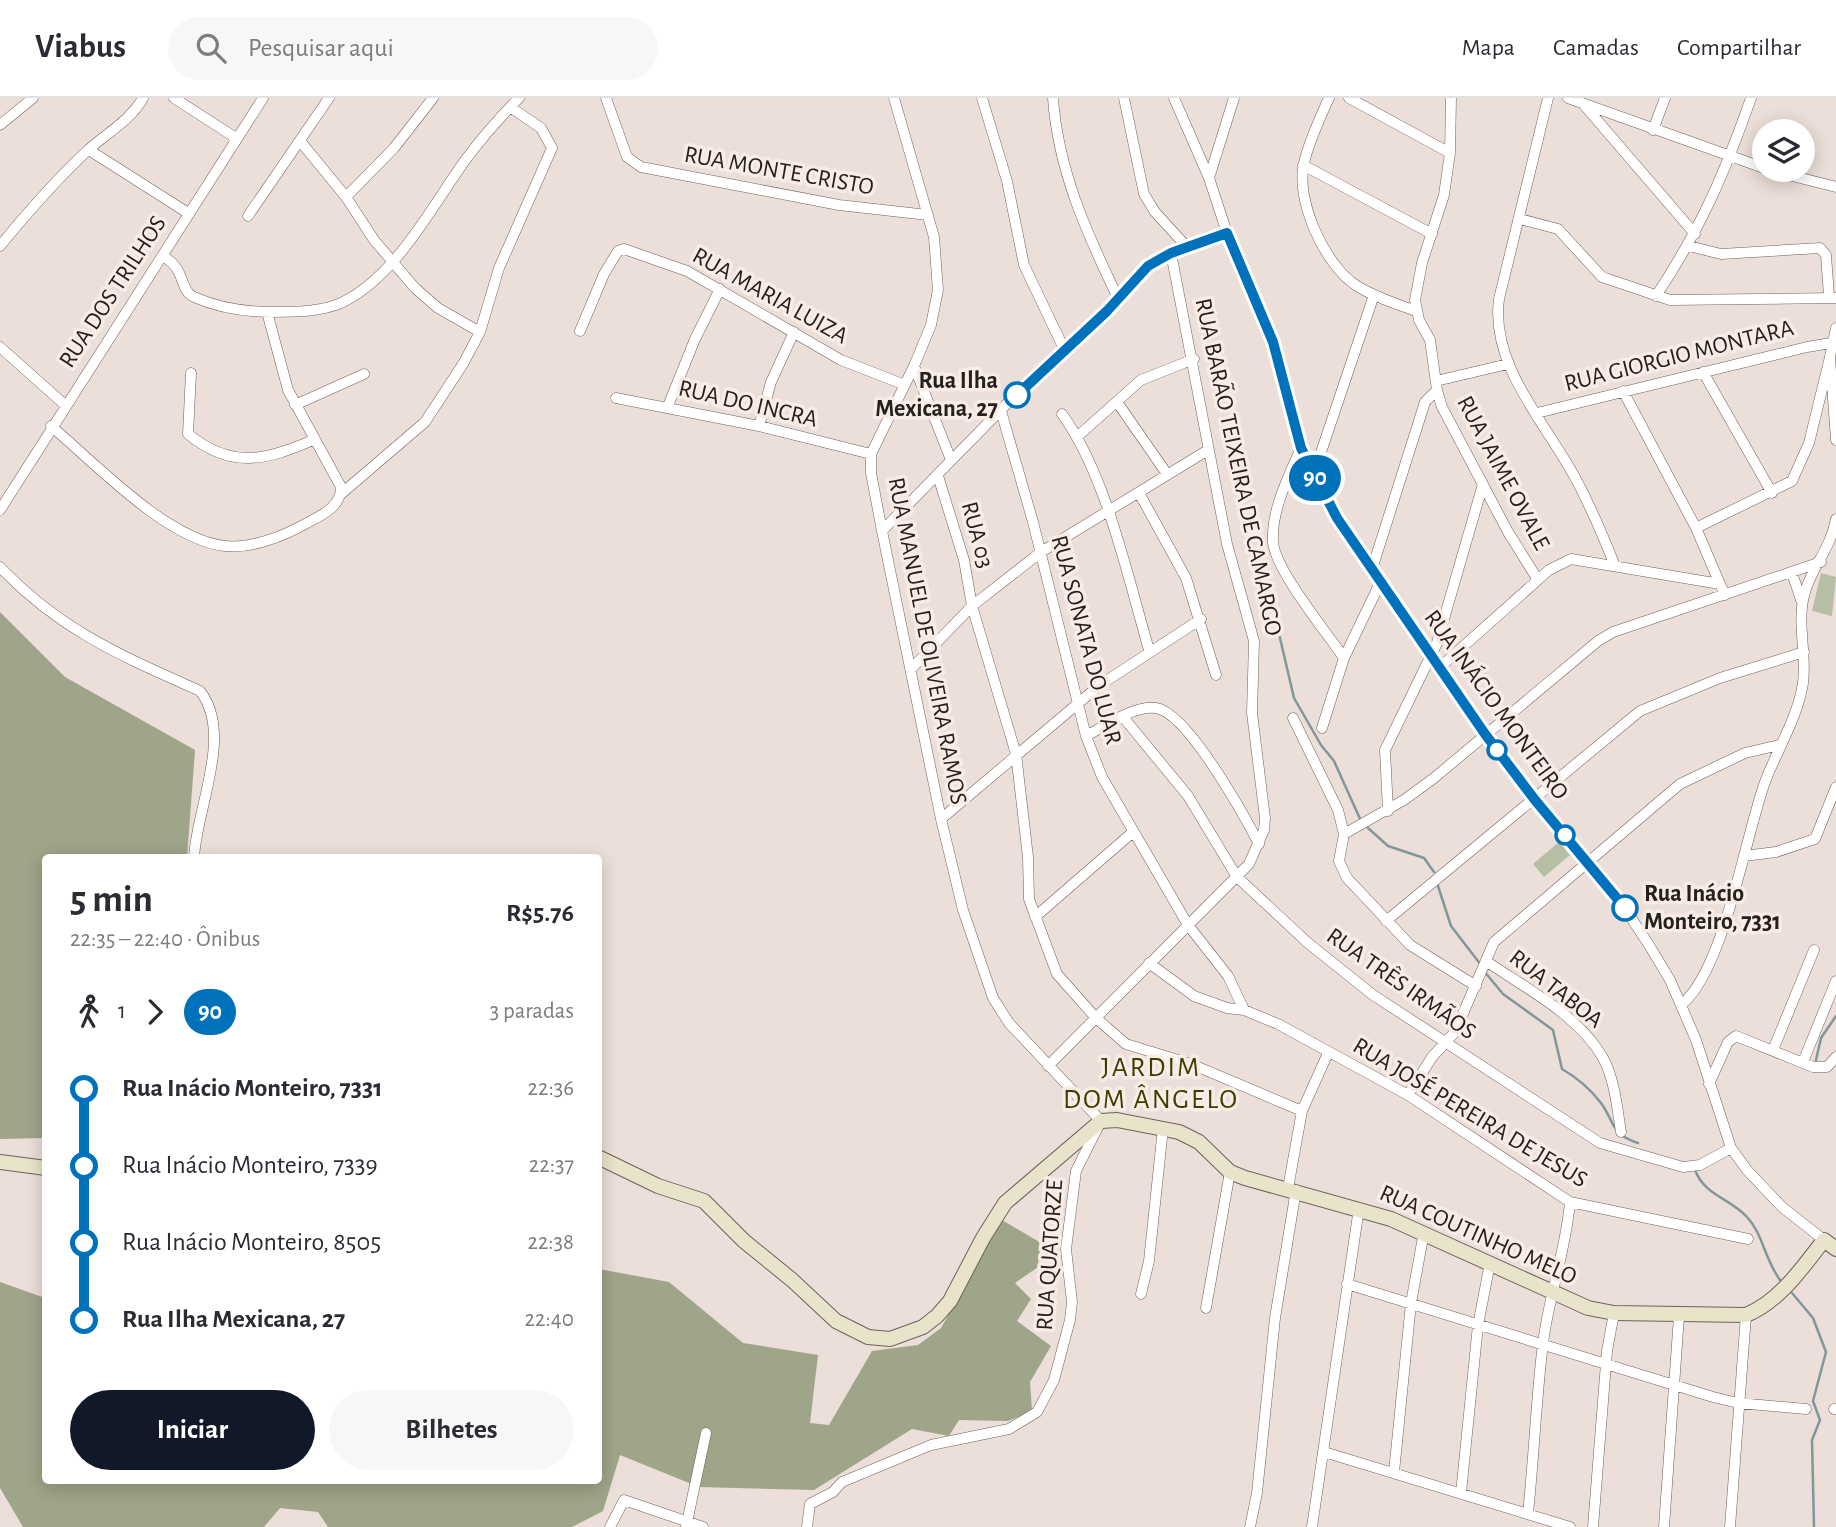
<!DOCTYPE html>
<html lang="pt">
<meta charset="utf-8">
<style>
:root{--surface:#fff;--page:#f7f7f7;--text:#2b2b33;--muted:#7c7c81;--line:#e1e1e2;--accent:#111827}
body{margin:0;font-family:"Alegreya Sans",sans-serif;background:var(--page);color:var(--text);height:100vh;display:flex;flex-direction:column;font-size:26px;white-space:nowrap}
*{box-sizing:border-box;margin:0}
p{font-size:23px;color:var(--muted)}
.icon{flex:none;width:38px;height:38px;fill:none;stroke:currentColor;stroke-width:2;stroke-linecap:round;stroke-linejoin:round}
.map{position:relative;flex:1;overflow:hidden}
.panel{position:absolute;left:42px;top:756px;width:560px;height:630px;display:flex;flex-direction:column;background:var(--surface);border-radius:7px;box-shadow:0 4px 18px #0003}
.panel>*{flex:none}
.badge{padding:0 14px;border-radius:23px;font-size:24px;line-height:46px}
.tools{position:absolute;left:1752px;top:21px;display:grid;gap:14px}
.tools a{display:grid;place-items:center;width:63px;height:63px;border-radius:50%;background:var(--surface);box-shadow:0 4px 18px #0003;font-size:35px}
.map>.badge{position:absolute;translate:-50% -50%;box-shadow:0 0 0 4px #fff}
.legs{display:flex;align-items:center;gap:10px;height:77px;padding:0 28px;font-size:23px}
.legs p{margin-inline-start:auto}
.head{display:flex;align-items:center;justify-content:space-between;height:119px;padding:0 28px}
h1{font-size:38px;font-weight:700;line-height:52px}
.primary-button{display:flex;gap:14px;margin-top:auto;padding:14px 28px}
.primary-button a{flex:1;height:80px;border-radius:42px;background:var(--accent);color:#fff;font-size:28px;font-weight:700;line-height:80px;text-align:center}
.primary-button a+a{background:var(--page);color:var(--text)}
ul{padding:0 28px;list-style:none}
li{display:flex;align-items:center;gap:24px;height:77px;font-size:26px}
li i{display:grid;place-items:center;width:10px;height:100%;margin:0 9px;background:currentColor}
li i::after{content:'';width:18px;height:18px;margin:-9px;border:5px solid;border-radius:50%;background:var(--surface)}
li p{margin-inline-start:auto}
li:first-child i{background:linear-gradient(#0000 50%,currentColor 0)}
li:last-child i{background:linear-gradient(currentColor 50%,#0000 0)}
header{display:flex;align-items:center;gap:42px;box-sizing:border-box;height:98px;padding:0 35px;background:var(--surface);border-bottom:2px solid var(--line)}
header strong{font-size:33px}
nav{display:flex;gap:38px;margin-inline-start:auto;font-size:24px}
.search{width:490px;height:63px;background:var(--page);display:flex;align-items:center;gap:18px;box-sizing:border-box;padding:0 24px;border-radius:38px;color:var(--muted);font-size:26px}
.map>svg:first-child{display:block}
</style>
<header>
<strong>Viabus</strong>
<div class="search"><svg class="icon" aria-label="search" viewBox="0 0 24 24"><circle cx="10" cy="10" r="6"/><path d="M15 15l6 6"/></svg>Pesquisar aqui</div>
<nav><a>Mapa</a><a>Camadas</a><a>Compartilhar</a></nav>
</header>
<div class="map">
<svg width="1836" height="1429" viewBox="0 0 1836 1429">
<rect width="100%" height="100%" fill="#ecded8"/>
<path fill="#b7bea6" d="M1821,475L1836,479L1832,518L1812,513Z
M1559,744L1570,757L1544,779L1533,766Z"/>
<path fill="#9ea589" d="M0,514L65,579L195,652L187,759L46,760L45,1040L0,1041Z
M1002,1122L1041,1145L1038,1169L1015,1185L1031,1201L1017,1223L1051,1248L1030,1284L1032,1313L1008,1323L959,1322L949,1338L912,1331L814,1392L699,1389L620,1357L603,1413L572,1429H328L318,1414L280,1410L264,1429H23L0,1390V1184L45,1200L46,1382H598L599,1171L669,1184L743,1245L818,1257L810,1325L829,1327L872,1253L918,1247L941,1230Z"/>
<g fill="none" stroke-linecap="round" stroke-linejoin="round">
<path stroke="#80989b" stroke-width="2.5" d="M1276,523L1294,600L1321,647L1334,663L1361,723
M1368,730L1388,748L1424,760L1434,774
M1438,788L1451,828L1481,867
M1484,873L1503,896L1553,932L1562,971C1576,979 1591,992 1601,1005C1616,1026 1610,1036 1638,1045
M1816,962L1821,940L1836,918
M1695,1072C1705,1098 1730,1100 1747,1119C1763,1136 1764,1160 1780,1182
M1792,1195L1813,1220L1826,1254L1813,1303L1820,1322L1812,1342L1814,1429"/>
<defs>
<path id="street" d="M174,0L236,40
M606,0L627,59L641,69L839,107L928,117
M982,0L1007,83L1024,167L1064,251
M1053,0C1058,72 1087,136 1118,200
M1124,0L1144,96L1155,114L1187,149
M1174,0L1209,80L1227,135L1273,244L1301,350L1337,420L1485,636L1535,702L1618,800L1649,847L1670,882L1696,942L1731,1050L1747,1072L1782,1109L1824,1142
M1329,0C1320,20 1309,43 1304,65C1295,102 1325,168 1357,188C1375,199 1396,206 1416,213
M1349,0L1450,55
M1451,0L1450,55L1444,97L1422,165L1415,202L1419,222L1430,242L1437,292L1442,309L1508,434L1538,482
M1548,0L1499,201C1490,269 1548,327 1578,385C1592,412 1604,440 1615,468
M1568,0L1764,70
M1584,7L1695,136
M0,27L33,0
M1653,32L1665,0
M300,43L346,99L374,142L415,190L438,210L480,234
M89,52L188,115
M1303,67L1432,136
M1769,72L1836,89
M1209,80L1234,0
M346,99L394,50L433,0
M248,118L329,0
M1520,121L1558,131L1602,179L1670,202L1836,200
M0,148C27,115 57,81 88,52C107,35 131,22 143,0
M1689,148L1721,156L1820,150L1826,157L1829,198
M164,159C186,171 179,192 194,199C219,210 246,214 272,214C295,214 320,214 341,205C396,179 432,108 466,61C482,40 500,19 519,0
M1656,198C1701,130 1724,77 1751,0
M1836,230L1830,259L1836,342
M580,233L604,176L618,153L624,151L687,173L841,262L905,287
M0,249L65,307
M914,268L951,362
M1703,274L1772,395
M191,275L188,336C231,371 265,363 313,342
M1436,283L1508,266
M1623,293L1696,430L1720,486
M616,300L759,328L871,356
M1117,304L1167,376
M295,307L364,276
M668,308L695,241L720,191
M1001,313L1033,424L1086,638L1102,679L1188,827L1228,878L1244,912
M1537,315L1807,249L1831,245
M1062,316C1106,376 1128,480 1149,552
M51,328C95,365 167,442 225,448C251,451 284,438 307,425C322,417 341,409 341,389L288,292L267,214
M759,328L771,284L794,234
M1078,338L1141,282L1194,261
M1301,350C1289,378 1271,412 1273,444C1275,472 1327,535 1344,560
M938,378L964,462L972,508L1016,656L1028,759L1029,801L1057,876L1096,920L1126,946L1191,966L1302,1013
M1313,378L1374,197
M1139,395L1186,480L1216,577
M341,396L425,324L463,266L480,234L499,170L552,50L541,30L510,9
M0,412L263,0
M1696,430L1792,383L1809,345L1830,259
M882,433L1032,280L1107,213L1148,168L1171,155L1227,135
M0,469C61,533 122,558 200,593C234,636 196,711 194,760
M1372,471L1425,304L1437,292
M1792,475L1801,502
M1439,570L1549,472L1571,461L1720,486L1725,497
M911,571L972,508L1041,454L1208,352
M1123,619L1188,698L1237,779L1308,845L1373,897L1600,1045L1683,1069L1700,1067L1731,1050
M1293,620L1338,712L1344,736L1339,763L1347,780L1410,847L1476,888
M1322,630L1344,560L1380,485
M1086,638C1106,628 1133,607 1156,610C1187,614 1244,717 1259,746
M1388,713L1385,652L1437,545L1483,386
M941,721L1100,587L1201,521
M1344,736L1404,702L1434,680L1598,543L1613,534L1821,464
M1744,758L1776,754L1815,741L1836,689
M1035,819L1133,734
M1386,823L1640,613L1720,580L1804,554
M1486,863C1525,890 1579,917 1603,960C1615,982 1617,1010 1621,1034
M1149,865L1194,898L1227,910L1244,912L1278,926L1408,997L1570,1104L1748,1141
M1681,907C1724,873 1745,739 1765,684C1777,652 1798,619 1803,585C1807,555 1796,523 1805,494C1812,469 1831,450 1836,421
M1773,952L1814,852
M1803,964L1836,883
M1048,968L1249,766L1264,732L1265,720L1252,615L1254,543L1227,446L1171,155
M1709,986L1728,944L1736,938L1813,969H1827L1836,959
M1408,997L1432,959L1455,934L1494,844L1680,686L1745,655L1779,647
M1288,1090L1302,1013L1328,955
M1347,1186L1713,1299L1738,1305L1806,1311
M1141,1196L1149,1163L1163,1030
M1206,1210L1230,1074
M1834,1311H1836
M1324,1354L1570,1429
M1394,1374L1411,1205L1424,1134
M1461,1395L1478,1227L1490,1165
M1528,1415C1534,1359 1536,1302 1543,1245C1549,1197 1566,1152 1570,1104
M610,1429L624,1402L703,1429
M686,1429L706,1335
M807,1429L810,1406L833,1394L842,1384L931,1347L1009,1331L1037,1314L1054,1282L1070,1222L1072,1204L1066,1151L1076,1073L1101,1023L1009,925L993,900L963,812L941,721L882,433L871,375V356L914,268L931,227L938,192L934,139L894,0
M1250,1429L1257,1395L1275,1220L1296,1092
M1312,1429L1359,1110
M1593,1429L1607,1253L1614,1215
M1664,1429L1679,1218
M1730,1429L1746,1217"/>
<path id="secondary" d="M598,1059L658,1088L704,1103L744,1143L792,1182L836,1223L868,1239L890,1241L923,1229L937,1218L950,1203L983,1140L1005,1105L1101,1023L1117,1022L1179,1034L1199,1044L1230,1074L1245,1080L1391,1121L1588,1210L1614,1215L1746,1217C1779,1204 1803,1169 1824,1142L1836,1151
M0,1064L46,1070"/>
</defs>
<use href="#street" stroke="#6d625c" stroke-width="11"/>
<use href="#secondary" stroke="#6d625c" stroke-width="16"/>
<use href="#street" stroke="#fff" stroke-width="10"/>
<use href="#secondary" stroke="#e9e3ca" stroke-width="14"/>
</g>
<g fill="none" stroke-linecap="round" stroke-linejoin="round">
<defs>
<path id="line-1" d="M1017,297L1107,213L1148,168L1171,155L1227,135L1273,244L1301,350L1337,420L1485,636L1535,702L1625,810"/>
</defs>
<use href="#line-1" stroke="#fff" stroke-width="16"/>
<use href="#line-1" stroke="#0072bc" stroke-width="10"/>
</g>
<g fill="#fff" stroke="#0072bc" stroke-width="3.5">
<circle cx="1017" cy="297" r="12"/>
<circle cx="1497" cy="652" r="9"/>
<circle cx="1565" cy="737" r="9"/>
<circle cx="1625" cy="810" r="12"/>
</g>
<g text-anchor="middle" dominant-baseline="central" stroke-width="7" stroke-linejoin="round" paint-order="stroke">
<g font-size="24" fill="#26211e" stroke="#f9ebe5">
<text transform="translate(779 73) rotate(10)">RUA MONTE CRISTO</text>
<text transform="translate(113 194) rotate(-57)">RUA DOS TRILHOS</text>
<text transform="translate(770 198) rotate(29)">RUA MARIA LUIZA</text>
<text transform="translate(1679 258) rotate(-14)">RUA GIORGIO MONTARA</text>
<text transform="translate(748 306) rotate(13)">RUA DO INCRA</text>
<text transform="translate(1238 369) rotate(78)">RUA BARÃO TEIXEIRA DE CAMARGO</text>
<text transform="translate(1503 375) rotate(62)">RUA JAIME OVALE</text>
<text transform="translate(977 437) rotate(75)">RUA 03</text>
<text transform="translate(1086 542) rotate(75)">RUA SONATA DO LUAR</text>
<text transform="translate(927 543) rotate(79)">RUA MANUEL DE OLIVEIRA RAMOS</text>
<text transform="translate(1496 607) rotate(54)">RUA INÁCIO MONTEIRO</text>
<text transform="translate(1401 886) rotate(35)">RUA TRÊS IRMÃOS</text>
<text transform="translate(1556 891) rotate(38)">RUA TABOA</text>
<text transform="translate(1470 1015) rotate(31)">RUA JOSÉ PEREIRA DE JESUS</text>
<text transform="translate(1478 1137) rotate(24)">RUA COUTINHO MELO</text>
<text transform="translate(1050 1157) rotate(-86)">RUA QUATORZE</text>
</g>
<g font-size="24" font-weight="bold" fill="#26211e" stroke="#f9ebe5" text-anchor="end">
<text x="998" y="283">Rua Ilha<tspan x="998" dy="28">Mexicana, 27</tspan></text>
<text x="1644" y="796" text-anchor="start">Rua Inácio<tspan x="1644" dy="28">Monteiro, 7331</tspan></text>
</g>
<g font-size="28" letter-spacing="2" fill="#3b4001" stroke="#f9ebe5">
<text x="1151" y="970">JARDIM<tspan x="1151" dy="32">DOM ÂNGELO</tspan></text>
</g>
</g>
</svg>
<div class="tools">
<a><svg class="icon" aria-label="layers" viewBox="0 0 24 24"><path d="M12 4l9 5-9 5-9-5zM3 14l9 5 9-5"/></svg></a>
</div>
<b class="badge" style="left:1315px;top:380px;background:#0072bc;color:#fff">90</b>
<section class="panel">
<div class="head"><div><h1>5 min</h1><p>22:35 – 22:40 · Ônibus</p></div><b>R$5.76</b></div>
<div class="legs"><svg class="icon" aria-label="walk" viewBox="0 0 24 24"><circle cx="13" cy="4" r="2"/><path d="M13 8l-2 6 4 7M11 14l-3 7M7 12l3-4h3l4 4"/></svg>1<svg class="icon" aria-label="forward" viewBox="0 0 24 24"><path d="M9 5l7 7-7 7"/></svg><b class="badge" style="background:#0072bc;color:#fff">90</b><p>3 paradas</p></div>
<ul>
<li><i style="color:#0072bc"></i><b>Rua Inácio Monteiro, 7331</b><p>22:36</p></li>
<li><i style="color:#0072bc"></i><span>Rua Inácio Monteiro, 7339</span><p>22:37</p></li>
<li><i style="color:#0072bc"></i><span>Rua Inácio Monteiro, 8505</span><p>22:38</p></li>
<li><i style="color:#0072bc"></i><b>Rua Ilha Mexicana, 27</b><p>22:40</p></li>
</ul>
<div class="primary-button"><a>Iniciar</a><a>Bilhetes</a></div>
</section>
</div>
